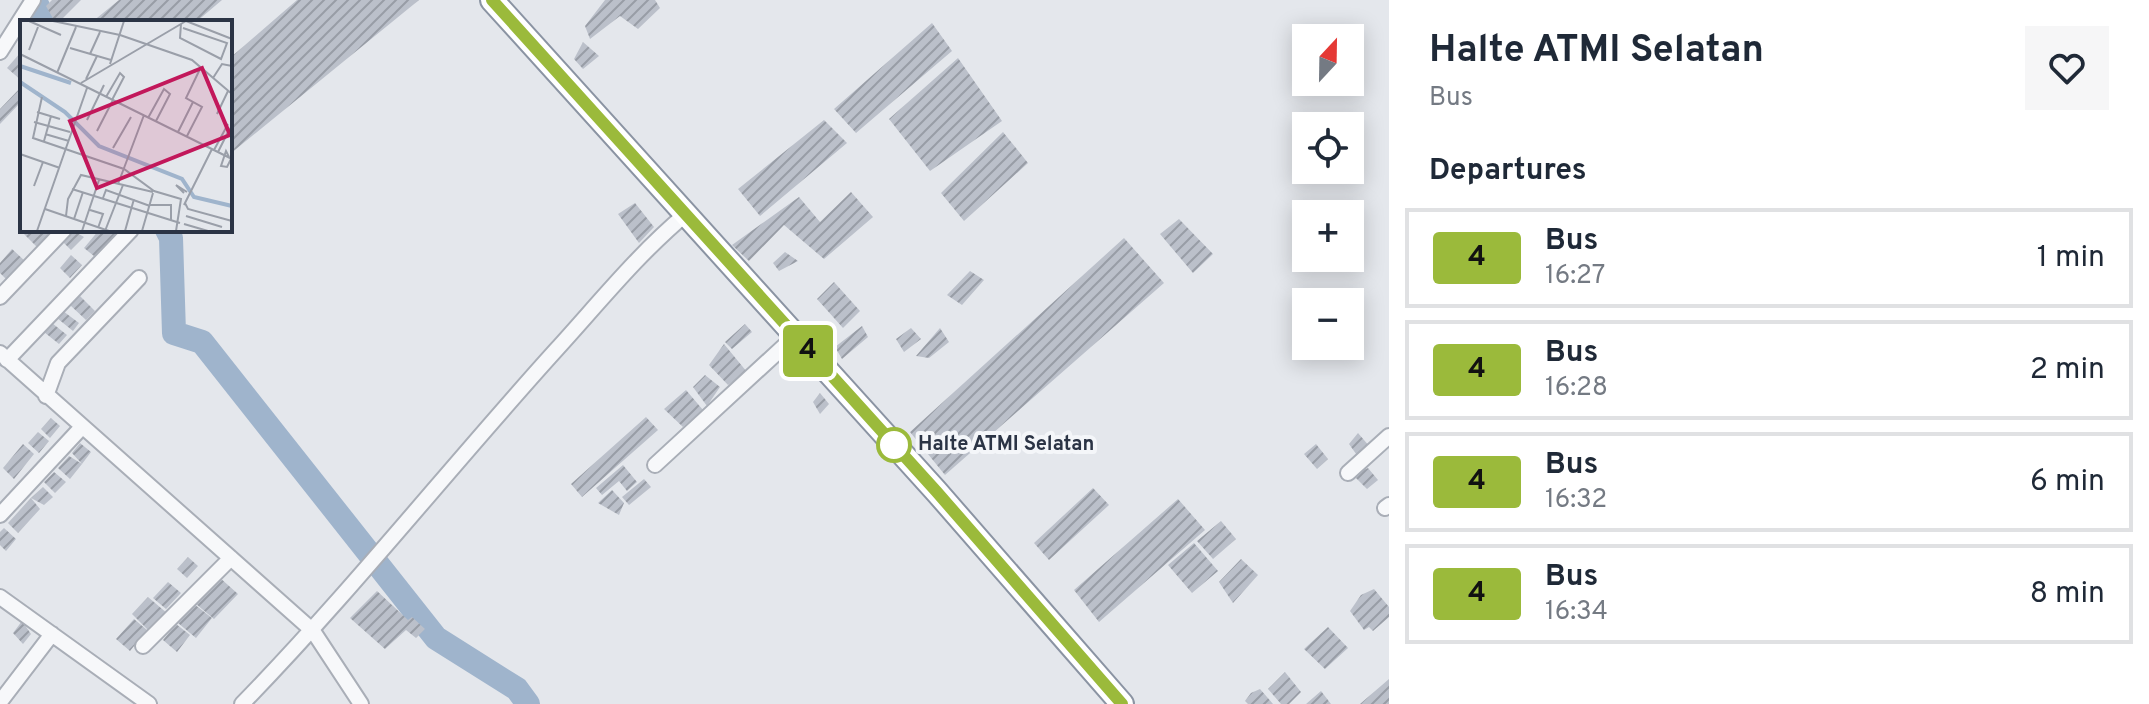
<!DOCTYPE html>
<meta charset="utf-8">
<style>
:root{--surface:#fff;--page:#f6f6f7;--text:#1f2937;--muted:#747a83;--line:#e0e1e3}
body{margin:0;font-family:Overpass,sans-serif;background:var(--page);color:var(--text);height:100vh;display:flex;flex-direction:column;font-size:30px;white-space:nowrap}
*{box-sizing:border-box;margin:0}
p{font-size:26px;color:var(--muted)}
.icon{flex:none;width:44px;height:44px;fill:none;stroke:currentColor;stroke-width:2;stroke-linecap:round;stroke-linejoin:round}
.map{position:relative;flex:1;overflow:hidden}
.panel{display:flex;flex-direction:column;background:var(--surface);width:760px}
.panel>*{flex:none}
.badge{padding:0 16px;border-radius:6px;font-size:28px;line-height:52px}
.needle{width:52px;rotate:22deg}
.tools{position:absolute;left:1292px;top:24px;display:grid;gap:16px}
.tools a{display:grid;place-items:center;width:72px;height:72px;border-radius:0px;background:var(--surface);box-shadow:0 4px 20px #0003;font-size:40px}
.map>.badge{position:absolute;translate:-50% -50%;box-shadow:0 0 0 4px #fff}
h2{padding:0 40px;font-size:30px;line-height:72px}
.round{display:grid;place-items:center;flex:none;width:84px;height:84px;border-radius:0px;background:var(--page)}
.head{display:flex;align-items:center;justify-content:space-between;height:136px;padding:0 40px}
h1{font-size:38px;font-weight:700;line-height:60px}
ul{padding:0;list-style:none}
li{display:flex;align-items:center;gap:24px;height:100px;margin:0 16px 12px;padding:0 24px;border:4px solid var(--line);border-radius:0px}
li div{flex:1}
li b{display:block;font-size:30px}
li em{font-style:normal}
li .badge{min-width:88px;font-weight:700;text-align:center}
main{display:flex;flex:1;min-height:0}
.map>svg:first-child{display:block}
</style>
<main>
<div class="map">
<svg width="1389" height="704" viewBox="0 0 1389 704">
<defs>
<pattern id="building-hatch" width="6" height="6" patternUnits="userSpaceOnUse" patternTransform="scale(2)"><rect width="6" height="6" fill="#bbc0ca"/><path d="M-1 1l2-2M0 6l6-6M5 7l2-2" fill="none" stroke="#989da6"/></pattern>
</defs>
<rect width="100%" height="100%" fill="#e4e7ec"/>
<g fill="none" stroke-linecap="round" stroke-linejoin="round">
<path stroke="#9fb4cc" stroke-width="24" d="M35,0L45,22
M167,230L171,238L174,333L202,342L436,638L517,689L528,704"/>
</g>
<path fill="url(#building-hatch)" d="M52,0H81L59,22H55L46,6Z
M119,0H222L196,22H92Z
M297,0H419L230,154V58Z
M605,0H655L660,8L638,29L620,16L590,39L585,26Z
M932,23L952,51L856,133L834,109Z
M583,42L599,56L583,69L574,59Z
M22,51V81L7,68Z
M958,58L1002,121L930,171L889,119Z
M22,86V101L0,124V109Z
M824,120L847,143L760,216L738,189Z
M1003,132L1028,163L964,221L941,193Z
M851,192L873,217L824,259L784,225L749,261L732,245L799,197L820,222Z
M635,203L654,227L639,243L618,214Z
M1179,219L1213,254L1193,273L1160,234Z
M28,230H55L38,248L24,234Z
M72,230L84,237L71,250L62,241Z
M99,230H122L99,260L84,248Z
M1124,238L1164,283L945,475L910,432Z
M12,249L26,262L8,281L0,273V263Z
M785,252L798,261L779,271L773,263Z
M71,255L82,265L70,278L60,268Z
M970,271L984,280L962,305L947,295Z
M834,282L860,311L843,328L817,299Z
M80,296L95,311L86,320L70,305Z
M63,311L79,323L73,331L57,318Z
M52,323L67,335L59,344L44,332Z
M745,324L752,332L732,349L725,342Z
M862,326L868,337L842,359L835,347Z
M911,328L921,339L904,352L896,339Z
M940,328L949,342L929,358L916,356Z
M724,344L747,372L728,385L709,365Z
M705,375L720,387L707,406L693,387Z
M686,390L703,410L683,427L664,409Z
M820,393L829,404L820,414L813,402Z
M646,417L658,430L582,497L571,484Z
M51,418L60,426L50,438L41,429Z
M38,432L49,441L39,453L28,443Z
M1358,433L1370,447L1359,458L1349,444Z
M80,443L91,452L82,464L72,453Z
M23,444L34,454L14,479L3,468Z
M1316,444L1328,459L1317,469L1304,454Z
M69,456L82,464L70,479L58,468Z
M623,465L637,482L627,491L619,481L602,495L596,488Z
M1368,468L1378,480L1367,489L1353,475Z
M54,472L66,482L55,493L44,482Z
M644,479L651,487L629,505L622,497Z
M43,487L53,497L44,505L31,498Z
M1093,488L1109,505L1049,560L1034,543Z
M612,490L624,503L619,515L598,503Z
M31,498L40,509L18,533L8,523Z
M1178,499L1205,530L1099,622L1074,590Z
M1221,521L1236,539L1213,559L1197,541Z
M4,528L16,539L6,551L0,545V532Z
M1194,543L1218,571L1192,593L1168,565Z
M188,557L198,566L187,578L177,569Z
M1241,559L1258,575L1233,603L1219,582Z
M219,577L238,594L214,619L196,604Z
M168,582L181,593L166,609L153,598Z
M1374,589L1389,607V617L1373,631L1369,627L1364,630L1350,611L1361,595Z
M377,591L408,620L412,617L425,629L416,638L406,630L385,649L350,618Z
M148,597L168,614L149,631L132,614Z
M194,604L212,618L196,638L178,623Z
M134,619L147,630L130,651L116,639Z
M22,621L31,634L23,644L13,633Z
M176,624L190,635L177,652L163,640Z
M1328,627L1348,648L1325,669L1304,649Z
M1285,672L1301,692L1289,704H1281L1268,689Z
M1389,679V704H1360Z
M1260,689L1273,704H1248L1245,701L1251,693Z
M1321,691L1331,704H1306Z"/>
<g fill="none" stroke-linecap="round" stroke-linejoin="round">
<defs>
<path id="minor" d="M0,52L33,0
M0,297L64,230
M0,353L313,631L361,704
M7,360L131,230
M46,396L58,363L139,278
M655,465L795,336
M1348,473L1389,436
M1385,508L1389,505
M0,515L81,428
M0,597L149,704
M143,646L231,558
M0,702L52,634
M242,704C352,591 450,467 556,350C598,304 638,254 686,214"/>
<path id="highway" d="M492,0L936,491L1122,704"/>
</defs>
<use href="#minor" stroke="#a9aeb7" stroke-width="18"/>
<use href="#highway" stroke="#8b94a3" stroke-width="26"/>
<use href="#minor" stroke="#f7f8fa" stroke-width="14"/>
<use href="#highway" stroke="#fff" stroke-width="22"/>
</g>
<g fill="none" stroke-linecap="round" stroke-linejoin="round">
<defs>
<path id="line" d="M492,0L936,491L1122,704"/>
</defs>
<use href="#line" stroke="#fff" stroke-width="18"/>
<use href="#line" stroke="#9bba3b" stroke-width="12"/>
</g>
<circle fill="#fff" stroke="#9bba3b" stroke-width="4" cx="894" cy="445" r="16"/>
<g text-anchor="middle" dominant-baseline="central" stroke-width="8" stroke-linejoin="round" paint-order="stroke">
<g font-size="20" font-weight="bold" fill="#2b3445" stroke="#f4f6f9" text-anchor="start">
<text x="918" y="445">Halte ATMI Selatan</text>
</g>
</g>
<g transform="translate(20 20)">
<rect width="212" height="212" fill="#e4e7ec"/>
<path fill="none" stroke="#9fb4cc" stroke-width="4" d="M0,46L51,63M0,62L45,92L79,126L162,159L174,177L212,186"/>
<path fill="none" stroke="#9a9fa9" stroke-width="2" d="M9,1L41,15M33,1L100,15M166,1L212,19M161,4L160,18L201,39L207,23L163,8M100,15L172,40L212,74M50,28L91,40M9,30L18,7M0,34L212,139M70,34L80,12M90,44L104,1M37,53L56,7M193,58L202,44L212,46M66,59L77,36M61,63L166,1M22,77L13,118L104,149L134,171L161,179L156,211M86,77L100,53L104,57L92,80M17,92L40,99M197,94L208,71M128,98L144,69L150,74L136,101M67,100L84,65M14,102L50,112M77,111L93,80M158,112L173,82M25,114L49,121M167,116L182,87L166,78L180,49M24,121L31,96M93,128L111,97M194,130L208,104M198,132L210,108M0,134L40,148M209,137L206,131L201,146L207,147L211,139M98,164L124,95M14,166L23,142M52,169L160,203M164,173L156,165L167,172M83,178L86,170L130,186M165,183L168,189L212,201M130,185H151V200M164,185L192,129M25,189L89,211M70,190L83,194L78,208M46,196L48,179L61,155L133,172M166,196L202,207M54,199L63,172M164,204L188,211M17,211L67,68M62,211L79,160M85,211L103,165M105,211L114,179M122,211L133,173"/>
<path fill="#c2185b" fill-opacity="0.15" stroke="#c2185b" stroke-width="4" d="M182,48L210,115L77,168L50,101Z"/>
<rect width="212" height="212" fill="none" stroke="#2b3445" stroke-width="4"/>
</g>
</svg>
<div class="tools">
<a><svg class="needle" viewBox="-14 -14 28 28"><path d="M0-13l5 13h-10z" fill="#e53935"/><path d="M0 13l5-13h-10z" fill="#747a83"/></svg></a>
<a><svg class="icon" aria-label="locate" viewBox="0 0 24 24"><circle cx="12" cy="12" r="6"/><path d="M12 2v4M12 18v4M2 12h4M18 12h4"/></svg></a>
<a>+</a>
<a>−</a>
</div>
<b class="badge" style="left:808px;top:351px;background:#9bba3b;color:#111">4</b>
</div>
<section class="panel">
<div class="head"><div><h1>Halte ATMI Selatan</h1><p>Bus</p></div><a class="round"><svg class="icon" aria-label="heart" viewBox="0 0 24 24"><path d="M12 20l-8-8c-3-5 5-10 8-4 3-6 11-1 8 4z"/></svg></a></div>
<h2>Departures</h2>
<ul>
<li><span class="badge" style="background:#9bba3b;color:#111">4</span><div><b>Bus</b><p>16:27</p></div><em>1 min</em></li>
<li><span class="badge" style="background:#9bba3b;color:#111">4</span><div><b>Bus</b><p>16:28</p></div><em>2 min</em></li>
<li><span class="badge" style="background:#9bba3b;color:#111">4</span><div><b>Bus</b><p>16:32</p></div><em>6 min</em></li>
<li><span class="badge" style="background:#9bba3b;color:#111">4</span><div><b>Bus</b><p>16:34</p></div><em>8 min</em></li>
</ul>
</section>
</main>
